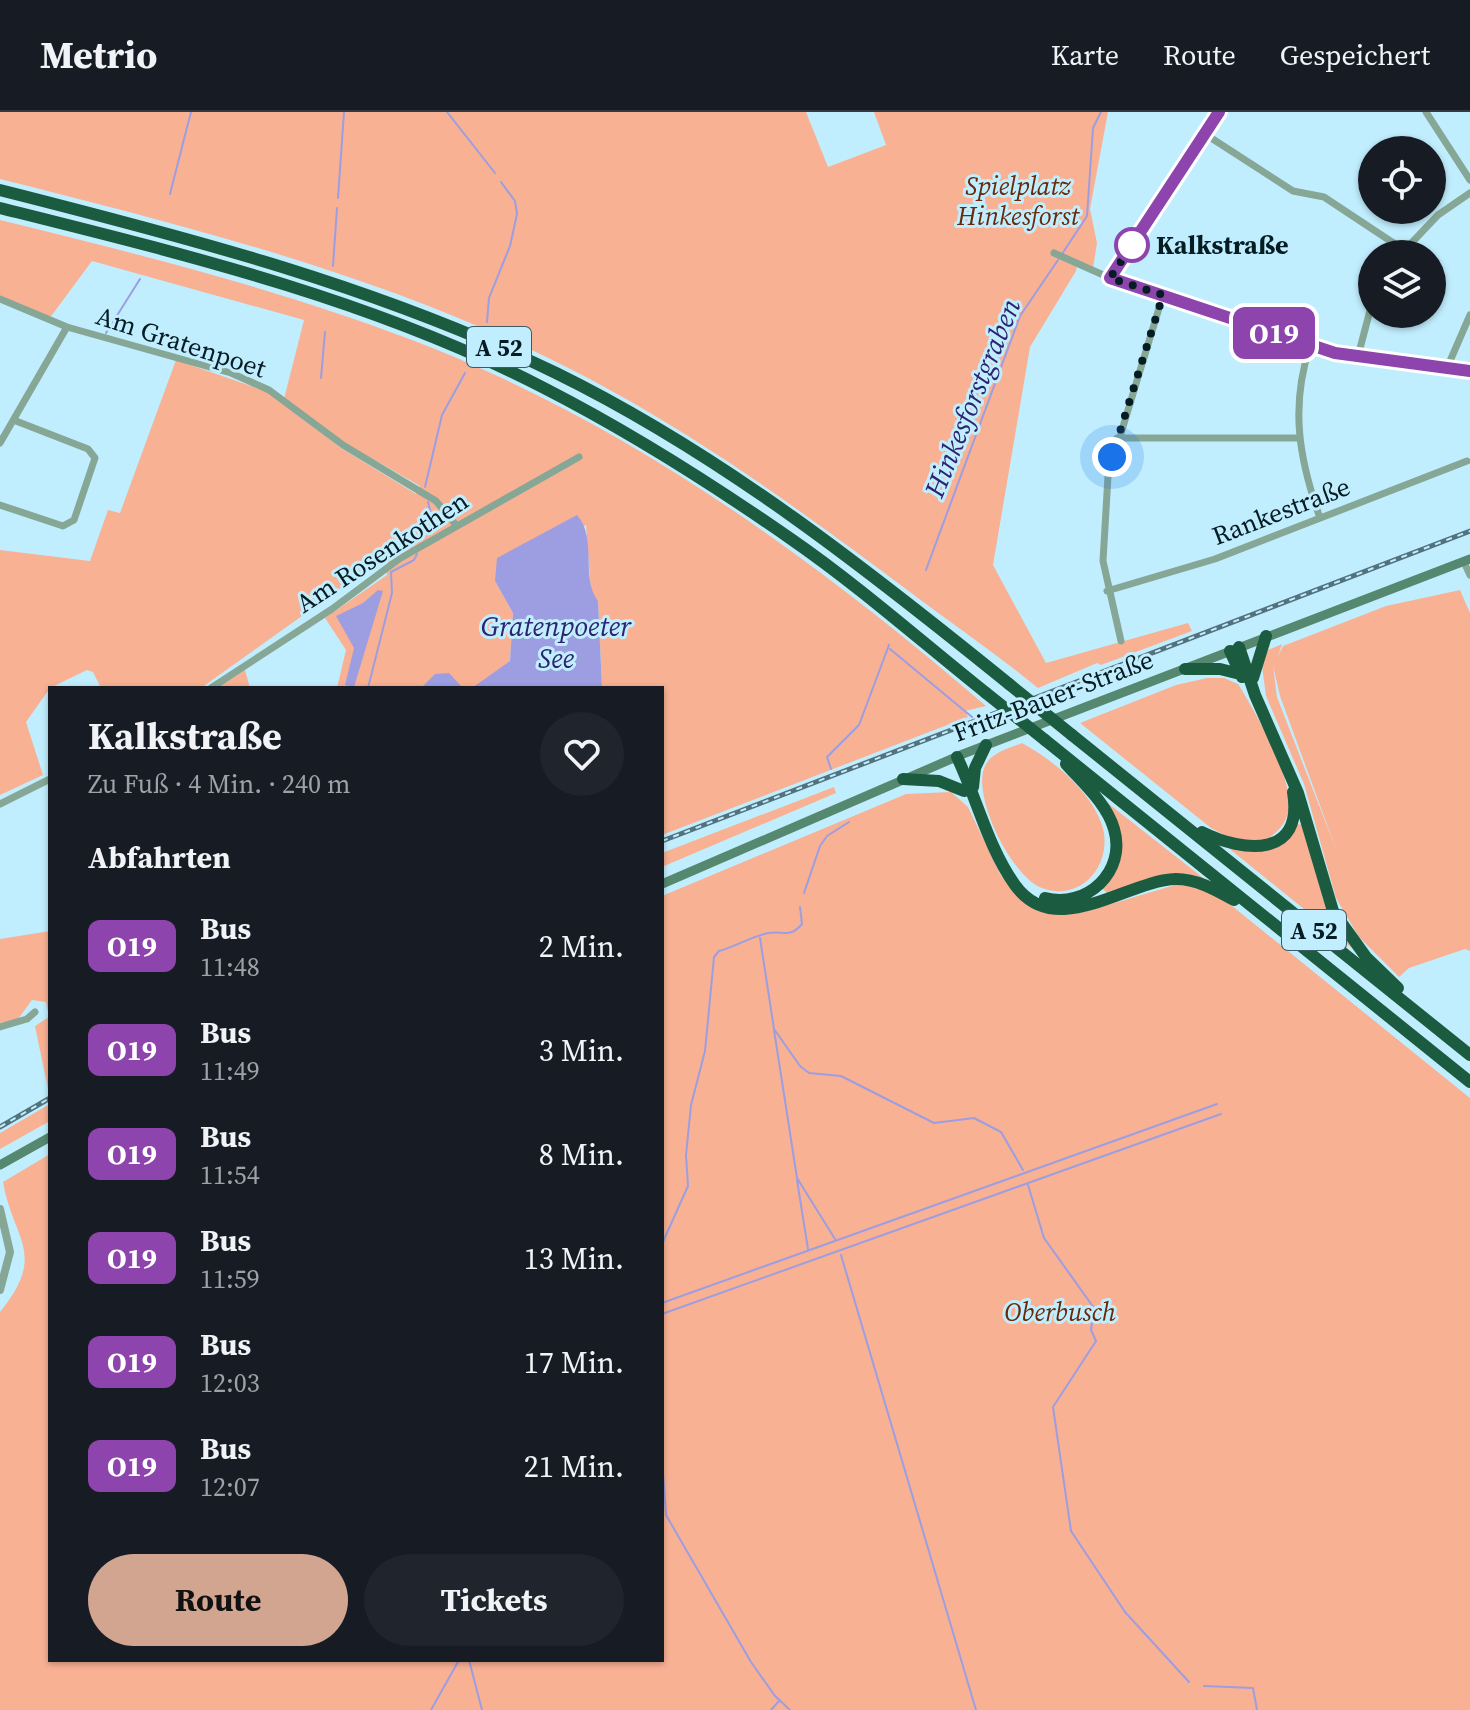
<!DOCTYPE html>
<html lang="de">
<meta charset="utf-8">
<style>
:root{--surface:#171b24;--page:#20242c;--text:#f1f3f6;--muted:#9ea1a6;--line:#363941;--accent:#d1a590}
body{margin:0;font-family:"Source Serif 4",serif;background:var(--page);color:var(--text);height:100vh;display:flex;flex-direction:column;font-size:30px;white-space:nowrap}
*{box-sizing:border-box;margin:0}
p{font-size:26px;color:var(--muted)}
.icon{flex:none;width:44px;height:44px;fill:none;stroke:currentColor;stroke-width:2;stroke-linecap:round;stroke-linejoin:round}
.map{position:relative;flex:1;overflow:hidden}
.drawer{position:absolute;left:48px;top:574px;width:616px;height:976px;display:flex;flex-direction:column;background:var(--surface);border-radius:0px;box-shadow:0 2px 6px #0004}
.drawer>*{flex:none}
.badge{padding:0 16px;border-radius:12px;font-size:28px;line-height:52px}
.controls{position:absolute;left:1358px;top:24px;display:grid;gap:16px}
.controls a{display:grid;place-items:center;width:88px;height:88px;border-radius:50%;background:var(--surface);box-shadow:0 2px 6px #0004;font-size:40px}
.you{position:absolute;width:40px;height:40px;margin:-20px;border:6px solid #fff;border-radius:50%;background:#1a73e8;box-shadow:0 0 0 12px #1a73e833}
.map>.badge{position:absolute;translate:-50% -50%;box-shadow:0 0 0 4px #fff}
h2{padding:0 40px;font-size:30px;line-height:72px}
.round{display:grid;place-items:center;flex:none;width:84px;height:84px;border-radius:42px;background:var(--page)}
.head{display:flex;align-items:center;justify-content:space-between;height:136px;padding:0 40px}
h1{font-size:38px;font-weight:700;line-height:60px}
.button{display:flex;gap:16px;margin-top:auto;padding:16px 40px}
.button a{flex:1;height:92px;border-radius:48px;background:var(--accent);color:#111;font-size:32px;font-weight:700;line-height:92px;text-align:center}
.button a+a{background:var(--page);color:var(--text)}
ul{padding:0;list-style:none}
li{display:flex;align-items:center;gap:24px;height:104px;padding:0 40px}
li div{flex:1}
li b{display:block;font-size:30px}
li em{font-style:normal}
li .badge{min-width:88px;font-weight:700;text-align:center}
header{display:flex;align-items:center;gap:48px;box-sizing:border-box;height:112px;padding:0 40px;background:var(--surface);border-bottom:2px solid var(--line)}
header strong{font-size:38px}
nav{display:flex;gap:44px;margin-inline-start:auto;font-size:28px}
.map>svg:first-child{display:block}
</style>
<header>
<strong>Metrio</strong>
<nav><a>Karte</a><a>Route</a><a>Gespeichert</a></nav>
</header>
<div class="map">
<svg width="1470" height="1598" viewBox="0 0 1470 1598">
<rect width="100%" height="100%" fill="#c1eefe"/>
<path fill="#f9b194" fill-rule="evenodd" d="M0,0H806L828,55L886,33L874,0H1108L1090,97L1097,131L1093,156L1078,149L1076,159L1030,235L993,453L1046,551L1188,511L1192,519L1101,553L1097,551L1038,576C1000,545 961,518 922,489C788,389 667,299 514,230C350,155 174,111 0,67Z
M0,108C147,144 294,181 435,237C641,320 819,451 986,594L965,599L968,605L662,723V576H602L598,489L591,480L586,413L495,469L513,501L510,549L477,575L463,576L448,561L421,576H337L346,538L325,506L387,463L383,446L201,576H101L93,560L87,558L50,576L26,610L43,663L0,683V438L90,449L108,398L120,401L176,248L268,280L341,336L416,382L420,374L345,331L284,287L304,208L92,149L49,207L0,187Z
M1460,478L1470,501V839L1465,837L1409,856L1399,865L1359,825L1336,786L1304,672L1266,584L1262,554L1268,538L1282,532L1278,544L1283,534L1386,494ZM1273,554L1280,584L1336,737L1277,585Z
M245,558L250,576H216Z
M1207,566H1224L1238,572C1254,597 1293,667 1289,696C1287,709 1280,718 1269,726C1253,737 1227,725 1211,716L1080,611L1176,573Z
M1022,631C1053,648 1090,678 1102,713C1114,750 1083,791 1042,776C1012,766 969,680 986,652C993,640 1010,636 1022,631Z
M834,675L836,681L662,755V741Z
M951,680L968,695L1000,762L1012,778L1066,802L1084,800L1175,773H1190L1221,785L1470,986V1598H0V1200C48,1141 13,1128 3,1070L50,1042V1548H662V784L906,682Z
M1100,685L1207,769L1186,763L1109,783L1102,776C1133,740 1119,723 1100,685Z
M1297,712L1305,713L1323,787L1352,836L1226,734C1247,741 1285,730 1297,712Z
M50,819V976L48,977L35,914L49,905L46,890L32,888L18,907L0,911V827Z
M50,992V1009L0,1037V1021Z"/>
<path fill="#9c9ee1" d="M577,403C598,427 580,465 598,489L602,576H472L510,549L513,501L495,469L497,446Z
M378,478L383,479L354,575L345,573L354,536L336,504L363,491Z
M449,561L463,576H421L435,562Z"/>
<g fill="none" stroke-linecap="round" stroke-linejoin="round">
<path stroke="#9c9ee1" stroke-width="2" d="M447,0L495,61
M170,82L191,0
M338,86L344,0
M1062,142L1087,104L1093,16L1101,0
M333,154L337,96
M487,210L489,186L510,134L517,102L515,89L501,70
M106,221L140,167
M321,266L325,220
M425,375L442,303L465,261
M418,429L431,402L428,390
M926,458L1020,204L1058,148
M890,537L972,605
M368,576L392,481L391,460L414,448L417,442
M831,657L827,645L859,613L889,533
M804,781L820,734L827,724L849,710
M760,826L774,917L800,954L809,961L841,964L934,1011L974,1006L1001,1020L1023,1058
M774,918L797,1066L835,1127
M797,1068L808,1137
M1028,1073L1044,1126L1094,1196L1091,1218L1096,1229L1053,1295L1071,1419L1125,1500L1189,1570
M662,1132L688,1074L686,1043L691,993L705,939L714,845L719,839C734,835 753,824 768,821C784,818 789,827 802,812L800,795
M841,1143L976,1598
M662,1191L1217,992
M662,1202L1221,1002
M662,1347L666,1403L751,1550L775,1584L790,1598
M469,1548L482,1598
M1204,1574L1253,1576L1257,1598
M431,1598L459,1548
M771,1598L780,1588"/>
<path stroke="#86a796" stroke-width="7" d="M1426,0L1470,68
M1205,22L1293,79L1324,85L1404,138
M1054,141L1110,166L1310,234L1335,241L1470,259
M1401,142L1438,103L1470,81
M1110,166L1219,0
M0,187L67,215L231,261L269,278L343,333L436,389L456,413
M1310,234C1290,295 1299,347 1320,406
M1358,244L1372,191
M1447,256L1470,203
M1117,326H1297
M0,331L67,215
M0,393L63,414L74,408L95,346L88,337L16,309
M1464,450L1470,463
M1107,479L1215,447L1467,349
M1121,529L1103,449L1108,364L1163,183
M211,576L332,497L399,447L579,345
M0,692L50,667
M0,915L27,907L35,900"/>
<path stroke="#86a796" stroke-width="8" d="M0,1097L10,1140L0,1178"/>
<path stroke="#568870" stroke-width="9" d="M662,772L963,642L1470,447
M0,1053L50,1025"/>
<path stroke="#1b5c41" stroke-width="12" d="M0,78C190,126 379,175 556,261C721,342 867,457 1009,572
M0,96C184,142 374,188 544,276C630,320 712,372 791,427C859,474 922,530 986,581
M1239,535L1255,583L1298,681L1333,799L1366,845L1398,876
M1230,539L1242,565
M1185,557H1220L1240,562
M1253,566L1266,524
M1072,623L1470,943
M1045,628L1470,970
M957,645C977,687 988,735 1015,773C1056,830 1127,768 1176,767C1197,767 1216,778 1234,788
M903,667L939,669L964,679
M973,675L975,656L986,633
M1202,720C1244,741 1304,746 1293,680
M1045,786C1086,797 1127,760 1114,717C1107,692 1083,671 1066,652"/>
<defs>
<path id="rail" d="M662,729L1470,419
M0,1015L50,986"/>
</defs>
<use href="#rail" stroke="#52727d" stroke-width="5"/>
<use href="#rail" stroke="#c1eefe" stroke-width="2" stroke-dasharray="6" stroke-linecap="butt"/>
<path stroke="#1b5c41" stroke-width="12" d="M1009,572L1072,623
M986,581L1045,628"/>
</g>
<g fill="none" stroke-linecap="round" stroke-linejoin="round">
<defs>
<path id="line" d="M1219,0L1110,166L1335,241L1470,259"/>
</defs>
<use href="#line" stroke="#fff" stroke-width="18"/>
<use href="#line" stroke="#8e44ad" stroke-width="12"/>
<path stroke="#051c23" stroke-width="8" stroke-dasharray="0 14.4" d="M1112,345L1163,183L1110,166L1132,133"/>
</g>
<circle fill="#fff" stroke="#8e44ad" stroke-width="4" cx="1132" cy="133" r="16"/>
<g text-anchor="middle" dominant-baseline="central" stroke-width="6" stroke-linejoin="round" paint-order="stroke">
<g fill="#c1eefe" stroke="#3d5b65" stroke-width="2">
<rect x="467" y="215" width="64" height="40" rx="6"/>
<rect x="1282" y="798" width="64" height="40" rx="6"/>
</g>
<g font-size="24" font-weight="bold" fill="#051c23">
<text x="499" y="235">A 52</text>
<text x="1314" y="818">A 52</text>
</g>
<g font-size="26" font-style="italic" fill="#6a2909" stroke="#c1eefe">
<text x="1018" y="74">Spielplatz<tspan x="1018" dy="30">Hinkesforst</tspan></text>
<text x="1060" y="1200">Oberbusch</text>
</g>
<g font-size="26" font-weight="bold" fill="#051c23" stroke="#c1eefe" text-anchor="start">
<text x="1156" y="133">Kalkstraße</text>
</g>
<g font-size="26" fill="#051c23" stroke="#c1eefe">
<text transform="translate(181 230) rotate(18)">Am Gratenpoet</text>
<text transform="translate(1281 399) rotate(-21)">Rankestraße</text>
<text transform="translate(382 440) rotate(-33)">Am Rosenkothen</text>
<text transform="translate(1053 584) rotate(-21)">Fritz-Bauer-Straße</text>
</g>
<g font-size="28" font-style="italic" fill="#2d2370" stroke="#c1eefe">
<text transform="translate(972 286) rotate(-68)">Hinkesforstgraben</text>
<text x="556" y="514">Gratenpoeter<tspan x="556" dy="32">See</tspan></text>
</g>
</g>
</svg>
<div class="controls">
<a><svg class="icon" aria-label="locate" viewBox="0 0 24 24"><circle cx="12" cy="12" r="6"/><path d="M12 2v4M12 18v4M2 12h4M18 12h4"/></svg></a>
<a><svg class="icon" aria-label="layers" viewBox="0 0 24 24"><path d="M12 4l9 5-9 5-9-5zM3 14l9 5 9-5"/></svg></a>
</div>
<div class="you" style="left:1112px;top:345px"></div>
<b class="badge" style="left:1274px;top:221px;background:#8e44ad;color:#fff">O19</b>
<section class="drawer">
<div class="head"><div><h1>Kalkstraße</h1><p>Zu Fuß · 4 Min. · 240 m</p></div><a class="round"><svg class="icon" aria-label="heart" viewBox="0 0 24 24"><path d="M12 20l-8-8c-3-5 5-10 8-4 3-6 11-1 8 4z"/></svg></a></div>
<h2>Abfahrten</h2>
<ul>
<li><span class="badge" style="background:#8e44ad;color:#fff">O19</span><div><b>Bus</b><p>11:48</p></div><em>2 Min.</em></li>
<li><span class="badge" style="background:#8e44ad;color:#fff">O19</span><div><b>Bus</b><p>11:49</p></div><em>3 Min.</em></li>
<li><span class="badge" style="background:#8e44ad;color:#fff">O19</span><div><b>Bus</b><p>11:54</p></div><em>8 Min.</em></li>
<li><span class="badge" style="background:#8e44ad;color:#fff">O19</span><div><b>Bus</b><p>11:59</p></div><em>13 Min.</em></li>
<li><span class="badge" style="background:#8e44ad;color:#fff">O19</span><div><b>Bus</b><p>12:03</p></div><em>17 Min.</em></li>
<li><span class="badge" style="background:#8e44ad;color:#fff">O19</span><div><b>Bus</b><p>12:07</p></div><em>21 Min.</em></li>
</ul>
<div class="button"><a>Route</a><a>Tickets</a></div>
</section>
</div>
